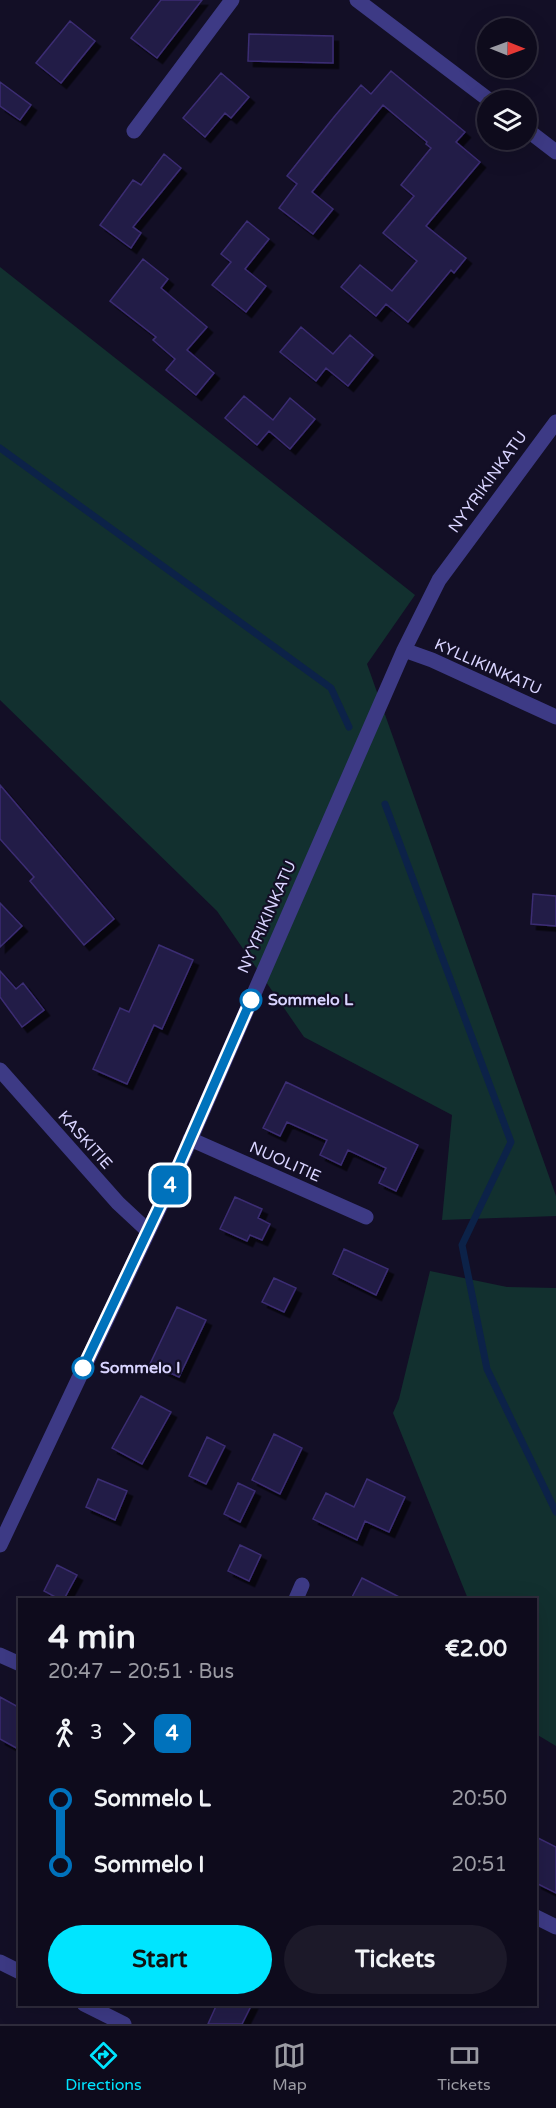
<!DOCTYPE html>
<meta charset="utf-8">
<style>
:root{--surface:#0e0b1c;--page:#1c1929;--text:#f1f3f6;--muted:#9b9ba3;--line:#2e2b3b;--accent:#00e5ff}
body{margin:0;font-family:"Varela Round",sans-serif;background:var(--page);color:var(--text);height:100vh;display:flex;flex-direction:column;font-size:22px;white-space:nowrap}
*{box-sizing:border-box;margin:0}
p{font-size:20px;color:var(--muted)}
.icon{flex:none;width:33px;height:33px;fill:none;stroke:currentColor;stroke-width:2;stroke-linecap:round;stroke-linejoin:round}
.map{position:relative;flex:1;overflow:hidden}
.details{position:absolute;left:18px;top:1598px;width:519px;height:408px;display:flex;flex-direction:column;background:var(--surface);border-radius:0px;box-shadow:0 6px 24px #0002,0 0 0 2px var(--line)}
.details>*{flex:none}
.badge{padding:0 12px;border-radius:9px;font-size:21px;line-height:39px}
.needle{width:39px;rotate:91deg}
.fabs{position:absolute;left:477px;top:18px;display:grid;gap:12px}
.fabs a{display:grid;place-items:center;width:60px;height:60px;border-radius:50%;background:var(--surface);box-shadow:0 6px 24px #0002,0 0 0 2px var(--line);font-size:30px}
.map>.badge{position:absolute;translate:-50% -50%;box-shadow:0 0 0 3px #fff}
.legs{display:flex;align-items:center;gap:9px;height:66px;padding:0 30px;font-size:20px}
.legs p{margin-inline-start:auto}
.overview{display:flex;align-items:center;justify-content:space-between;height:102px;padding:0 30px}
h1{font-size:33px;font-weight:800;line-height:45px}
.cta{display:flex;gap:12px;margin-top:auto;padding:12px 30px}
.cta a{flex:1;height:69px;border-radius:36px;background:var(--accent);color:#111;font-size:24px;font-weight:800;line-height:69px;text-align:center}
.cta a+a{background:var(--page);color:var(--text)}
ul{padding:0 30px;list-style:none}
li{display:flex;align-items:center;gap:21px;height:66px;font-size:22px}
li i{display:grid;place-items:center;width:9px;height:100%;margin:0 8px;background:currentColor}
li i::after{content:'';width:15px;height:15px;margin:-8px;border:4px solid;border-radius:50%;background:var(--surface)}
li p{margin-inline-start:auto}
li:first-child i{background:linear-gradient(#0000 50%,currentColor 0)}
li:last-child i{background:linear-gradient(currentColor 50%,#0000 0)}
.tab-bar{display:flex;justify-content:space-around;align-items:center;height:84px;border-top:2px solid var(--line);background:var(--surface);font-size:16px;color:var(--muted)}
.tab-bar a{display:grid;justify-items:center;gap:3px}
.tab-bar .current{color:var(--accent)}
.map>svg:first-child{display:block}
</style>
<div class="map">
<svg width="556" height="2024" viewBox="0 0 556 2024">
<defs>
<filter id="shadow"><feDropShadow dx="5.5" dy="5.5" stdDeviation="0" flood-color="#0009"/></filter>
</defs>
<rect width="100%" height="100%" fill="#130f26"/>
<path fill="#12302f" d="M0,267L415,595L367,664L556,1196V1216L442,1220L452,1115L304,1037L217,911L0,700Z
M430,1271L507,1287L556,1288V1746L536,1734V1599H468L393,1413L399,1399Z"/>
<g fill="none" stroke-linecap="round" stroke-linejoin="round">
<path stroke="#0c2248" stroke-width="7" d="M0,448L331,688L349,727
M385,804L511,1142L462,1245L487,1369L556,1512"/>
</g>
<path fill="#241b47" stroke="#3b2d73" stroke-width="1.5" filter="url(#shadow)" d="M161,0H202L157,58L131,38Z
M70,21L95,41L61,83L36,63Z
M249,34L333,36V63L248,61Z
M391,71L465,132L456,142L480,162L426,226L466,258L454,273L451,270L408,322L386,304L376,316L341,287L360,265L392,291L417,261L383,233L414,196L401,185L431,148L426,144L427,142L383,105L312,192L333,209L313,234L279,208L297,184L287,176L334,117L361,85L371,94Z
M221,73L249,97L231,118L225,113L205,137L183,118Z
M0,82L31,105L20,120L0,106Z
M164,154L181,168L133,227L141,233L131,248L100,225L133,180L141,185Z
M247,221L269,239L245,269L266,286L246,312L212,285L231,262L221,254Z
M143,259L168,279L161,288L207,327L187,350L214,373L196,395L166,370L175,359L153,340L156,337L110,301Z
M301,327L333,354L350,335L373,355L348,386L326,368L316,381L280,352Z
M244,396L273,420L290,398L315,419L290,449L269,431L257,445L225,418Z
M0,785L114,919L84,945L30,881L34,877L0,839Z
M533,894L556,896V926L531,924Z
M0,903L22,926L0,947Z
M159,945L193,960L162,1029L154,1025L127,1084L93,1069L120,1008L129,1012Z
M0,971L16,989L23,983L44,1010L22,1027L0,997Z
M286,1082L418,1145L396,1191L379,1183L386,1168L348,1150L341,1165L320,1155L327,1140L287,1122L280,1136L263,1128Z
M235,1197L262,1209L258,1218L270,1224L262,1240L250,1235L247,1241L220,1229Z
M344,1249L388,1269L376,1295L333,1274Z
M274,1278L296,1288L284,1312L262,1302Z
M177,1307L206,1320L179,1377L150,1364Z
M141,1396L171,1412L142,1464L112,1448Z
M274,1434L302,1448L280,1494L252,1480Z
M207,1437L225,1446L206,1484L189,1476Z
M98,1479L127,1491L115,1520L86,1507Z
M367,1479L405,1497L389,1532L365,1521L357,1540L313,1519L326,1493L354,1507Z
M238,1483L255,1491L240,1522L224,1514Z
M240,1545L261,1555L249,1581L228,1571Z
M57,1565L77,1575L64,1599H59L44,1591Z
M362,1578L403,1599H351Z
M0,1697L20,1708V1750L0,1739Z
M536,1837L556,1847V1893L536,1883Z
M217,2004H252L242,2024H208Z"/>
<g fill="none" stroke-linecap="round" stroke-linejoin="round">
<path stroke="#3d3a85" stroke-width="15" d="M357,0L489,100
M526,129L556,152
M134,131L232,0
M404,650L432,660L556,717
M0,1070L118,1203L147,1230
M190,1139L366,1217
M0,1545L174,1177L404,650L439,580L556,422
M296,1599L302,1585
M0,1655L20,1664
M536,1917L556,1927
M0,1962L20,1972
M84,2004L124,2024"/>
</g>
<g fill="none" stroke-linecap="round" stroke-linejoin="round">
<defs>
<path id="line-1" d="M83,1368L174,1176L251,1000"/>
</defs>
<use href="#line-1" stroke="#fff" stroke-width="14"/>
<use href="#line-1" stroke="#0072bc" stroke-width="9"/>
</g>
<g fill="#fff" stroke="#0072bc" stroke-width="3">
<circle cx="251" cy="1000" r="10"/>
<circle cx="83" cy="1368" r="10"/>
</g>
<g text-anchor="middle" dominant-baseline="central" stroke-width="4.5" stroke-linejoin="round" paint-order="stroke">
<g font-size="16" fill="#d9d4ff" stroke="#130f26">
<text transform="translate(488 482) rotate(-54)">NYYRIKINKATU</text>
<text transform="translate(488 667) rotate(24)">KYLLIKINKATU</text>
<text transform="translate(267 917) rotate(-66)">NYYRIKINKATU</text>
<text transform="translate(85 1140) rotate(48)">KASKITIE</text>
<text transform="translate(285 1162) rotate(24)">NUOLITIE</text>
</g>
<g font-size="16" font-weight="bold" fill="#d9d4ff" stroke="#130f26" text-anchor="start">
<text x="268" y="1000">Sommelo L</text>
<text x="100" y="1368">Sommelo I</text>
</g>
</g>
</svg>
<div class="fabs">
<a><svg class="needle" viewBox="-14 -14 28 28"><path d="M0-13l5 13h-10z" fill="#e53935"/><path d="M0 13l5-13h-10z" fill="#9b9ba3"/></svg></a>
<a><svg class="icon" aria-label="layers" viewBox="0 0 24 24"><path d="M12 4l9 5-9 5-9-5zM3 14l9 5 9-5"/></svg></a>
</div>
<b class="badge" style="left:170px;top:1185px;background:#0072bc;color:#fff">4</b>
<section class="details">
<div class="overview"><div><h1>4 min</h1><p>20:47 – 20:51 · Bus</p></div><b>€2.00</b></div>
<div class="legs"><svg class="icon" aria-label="walk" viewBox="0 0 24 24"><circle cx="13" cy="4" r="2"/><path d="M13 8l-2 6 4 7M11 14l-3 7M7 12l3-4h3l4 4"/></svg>3<svg class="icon" aria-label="forward" viewBox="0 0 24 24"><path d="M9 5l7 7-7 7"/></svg><b class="badge" style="background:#0072bc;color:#fff">4</b></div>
<ul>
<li><i style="color:#0072bc"></i><b>Sommelo L</b><p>20:50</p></li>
<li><i style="color:#0072bc"></i><b>Sommelo I</b><p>20:51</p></li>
</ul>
<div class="cta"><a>Start</a><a>Tickets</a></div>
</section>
</div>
<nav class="tab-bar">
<a class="current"><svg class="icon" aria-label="directions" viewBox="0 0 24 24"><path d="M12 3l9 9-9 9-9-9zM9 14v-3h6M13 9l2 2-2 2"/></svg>Directions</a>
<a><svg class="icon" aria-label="map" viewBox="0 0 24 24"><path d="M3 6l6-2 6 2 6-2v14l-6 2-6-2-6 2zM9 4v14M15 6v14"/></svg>Map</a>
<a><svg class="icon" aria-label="tickets" viewBox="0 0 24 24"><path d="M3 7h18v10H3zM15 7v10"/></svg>Tickets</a>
</nav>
